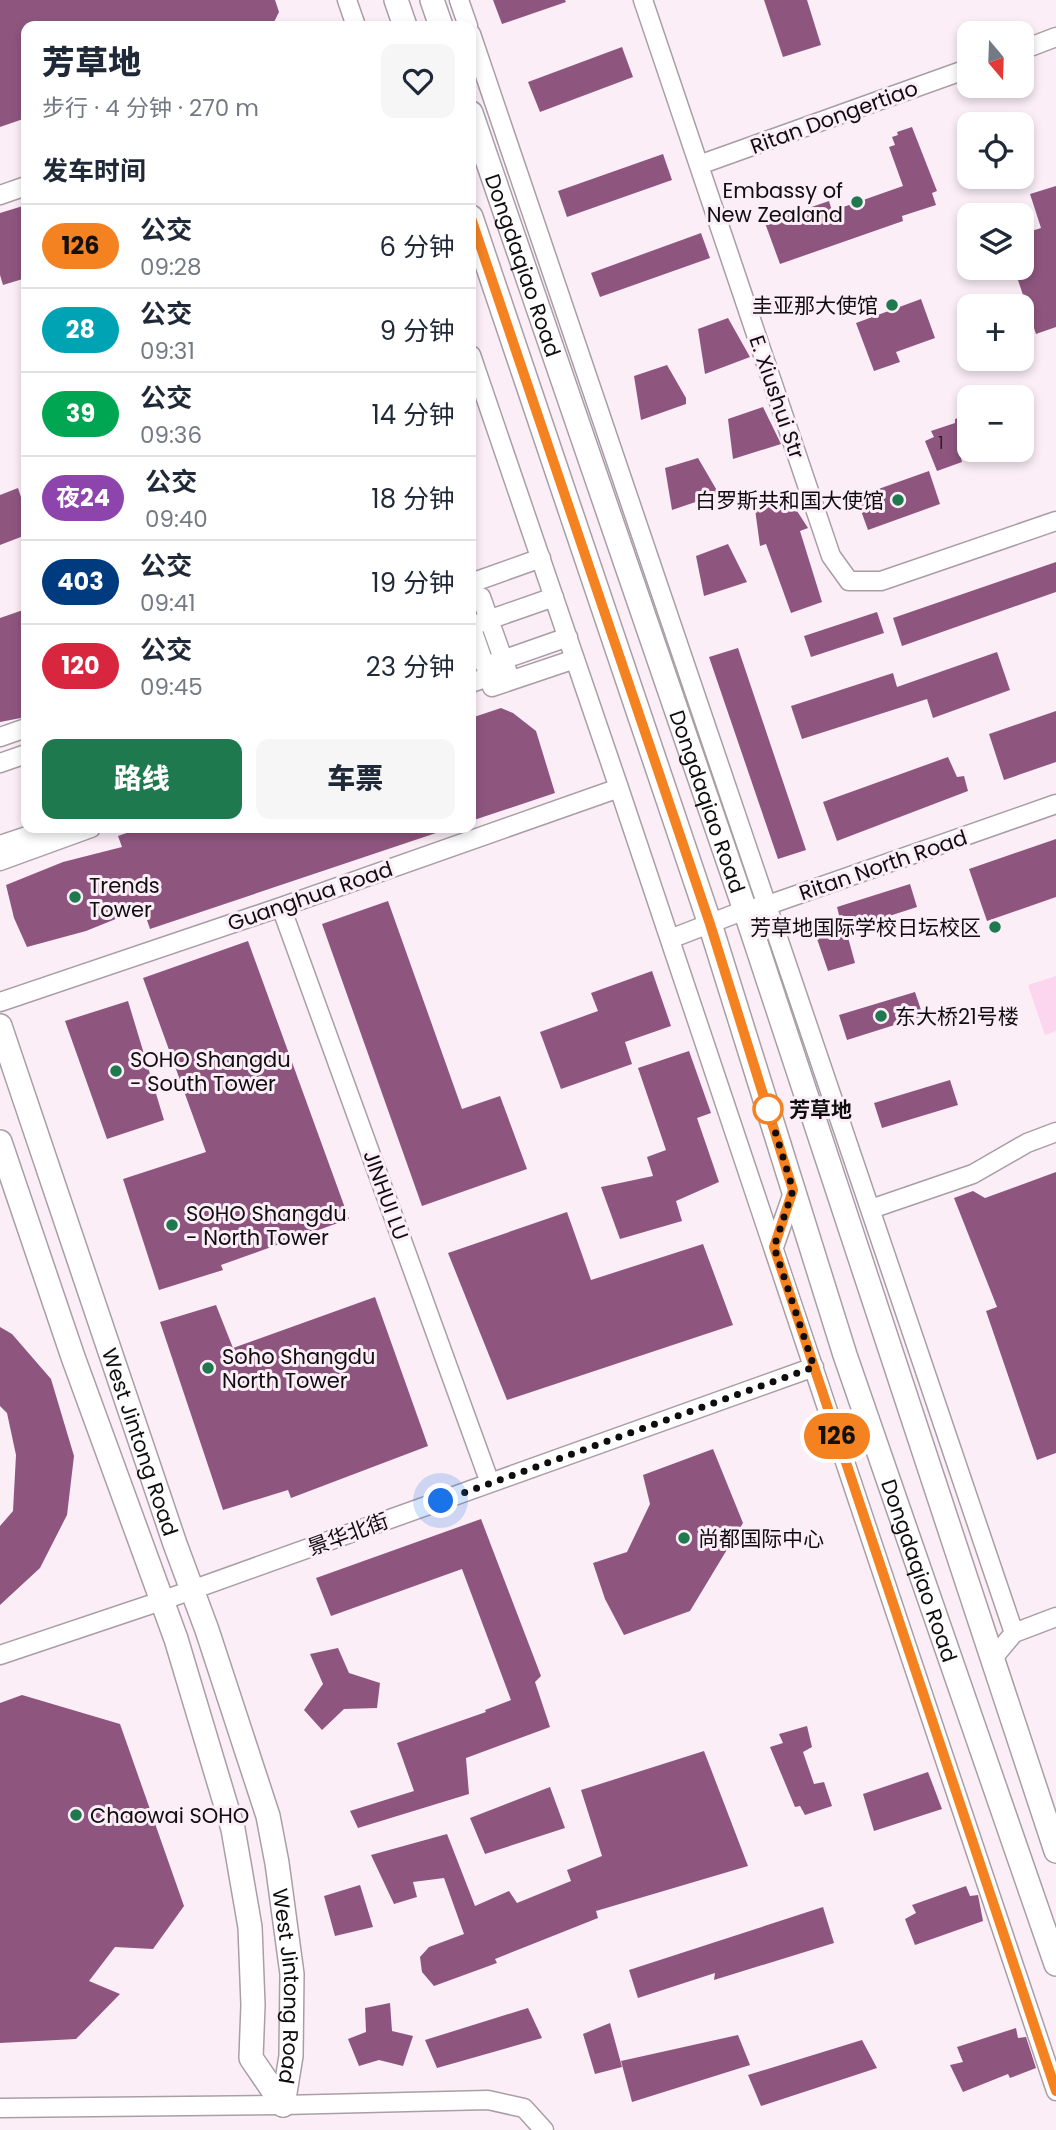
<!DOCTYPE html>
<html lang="zh">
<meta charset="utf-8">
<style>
:root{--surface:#fff;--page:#f6f6f7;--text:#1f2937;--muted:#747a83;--line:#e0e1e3;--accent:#1f794e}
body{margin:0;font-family:Poppins,"Noto Sans SC",sans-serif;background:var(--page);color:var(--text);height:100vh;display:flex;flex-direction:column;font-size:26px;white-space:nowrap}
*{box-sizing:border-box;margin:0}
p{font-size:23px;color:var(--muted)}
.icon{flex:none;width:38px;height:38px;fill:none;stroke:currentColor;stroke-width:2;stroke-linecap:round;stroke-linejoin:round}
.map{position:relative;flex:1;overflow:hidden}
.panel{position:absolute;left:21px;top:21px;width:455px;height:812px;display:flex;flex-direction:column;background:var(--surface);border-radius:14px;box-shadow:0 4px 10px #0003}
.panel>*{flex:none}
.badge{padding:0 14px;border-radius:23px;font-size:24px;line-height:46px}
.needle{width:46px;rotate:161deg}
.controls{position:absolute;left:957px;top:21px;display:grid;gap:14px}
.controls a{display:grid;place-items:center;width:77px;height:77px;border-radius:14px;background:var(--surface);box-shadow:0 4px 10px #0003;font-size:35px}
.you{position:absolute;width:35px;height:35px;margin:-18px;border:5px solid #fff;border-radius:50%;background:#1a73e8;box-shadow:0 0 0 10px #1a73e833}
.map>.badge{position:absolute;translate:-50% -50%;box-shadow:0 0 0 4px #fff}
h2{padding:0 21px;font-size:26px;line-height:63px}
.round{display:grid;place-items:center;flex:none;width:74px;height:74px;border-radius:14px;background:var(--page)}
.head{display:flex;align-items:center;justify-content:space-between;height:119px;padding:0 21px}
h1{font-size:33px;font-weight:800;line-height:52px}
.primary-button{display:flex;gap:14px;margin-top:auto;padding:14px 21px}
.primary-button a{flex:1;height:80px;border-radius:14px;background:var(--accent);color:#fff;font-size:28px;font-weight:800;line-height:80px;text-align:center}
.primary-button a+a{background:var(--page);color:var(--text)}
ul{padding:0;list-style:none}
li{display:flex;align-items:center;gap:21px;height:84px;padding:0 21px;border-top:2px solid var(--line)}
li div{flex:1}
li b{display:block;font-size:26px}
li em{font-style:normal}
li .badge{min-width:77px;font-weight:700;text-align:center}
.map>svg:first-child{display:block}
</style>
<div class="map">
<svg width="1056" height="2130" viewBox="0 0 1056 2130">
<rect width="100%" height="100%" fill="#fbeef7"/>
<path fill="#fcd5ef" d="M1056,976V1031L1045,1035L1028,985Z"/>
<path fill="#8e567f" d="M0,0H275L279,12L272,26H26V118L0,127Z
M493,0H565L566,2L502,24Z
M764,0H807L821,45L783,57Z
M622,47L633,77L540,112L528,82Z
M912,127L937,191L932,193L936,205L902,216L903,221L780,264L765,223L829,201L832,211L903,186L889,147L895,145L892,137L898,135L897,132Z
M663,154L672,180L567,217L558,191Z
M1056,186V327L1036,334L1014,268H1022V234L1041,228L1030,194Z
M26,205V278L3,285L0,275V213Z
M701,233L710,258L600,297L591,273Z
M921,299L935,338L896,352L900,362L874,371L856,323Z
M728,318L750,357L705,374L698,329Z
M667,365L686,398V404L641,420L634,376Z
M763,407L781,444L733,459L728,419Z
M970,414V455L961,458L962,462L937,471L925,441L934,437L931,431L955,423V419Z
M698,458L719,494L672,510L665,468Z
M929,471L940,504L868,530L856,497Z
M18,488L26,512V535L0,545V495Z
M788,497L808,528L800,531L822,602L791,613L766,544L760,546L755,509Z
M728,544L747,582L704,596L696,556Z
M1056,562V592L902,646L893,618Z
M26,609V717L0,722V618Z
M877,612L884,633L811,657L804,636Z
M738,648L806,850L778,859L709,657Z
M997,652L1010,690L933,718L927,699L802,739L791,706L893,673L897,687Z
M501,708L513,713L536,731L555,793L471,821V718Z
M1056,711V762L1004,780L989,734Z
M948,757L957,777L964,776L968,791L837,841L823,802Z
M141,828H444L445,830L150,929L143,908L86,931L27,947L14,918L6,885L63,862L122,847L118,836Z
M1056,839V897L987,921L969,869Z
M910,884L917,907L846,930L855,963L828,971L815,933L841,923L837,907Z
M388,901L462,1109L500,1096L527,1169L422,1206L322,924Z
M248,941L349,1219L221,1265L223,1270L159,1290L123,1179L206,1152L143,978Z
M652,971L671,1026L625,1042L632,1064L561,1089L540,1032L598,1011L591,993Z
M915,992L923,1016L847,1040L839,1015Z
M128,1001L164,1120L107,1139L65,1021Z
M689,1051L711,1113L697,1118L719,1182L676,1201L682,1221L620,1239L601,1187L653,1176L647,1157L666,1150L638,1068Z
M950,1080L958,1105L882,1128L874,1103Z
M1056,1172V1453L1037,1460L986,1311L997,1307L954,1198L973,1191L985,1198Z
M567,1212L591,1280L703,1244L733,1325L507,1400L448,1253Z
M375,1297L428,1446L291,1498L288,1490L223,1510L160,1322L216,1305L233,1348Z
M0,1327L12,1334L51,1379L74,1456L67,1515L40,1568L0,1605V1526L13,1511L16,1455L7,1413L0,1406Z
M713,1449L743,1523L690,1611L624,1635L605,1599L593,1563L627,1552L650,1504L643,1475Z
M481,1519L541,1676L535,1682L550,1727L466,1758L469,1794L358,1828L350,1811L414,1791L397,1743L486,1712L485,1710L511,1700L462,1569L331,1616L316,1578Z
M338,1648L349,1673L380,1683L377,1708L344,1709L322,1730L304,1710L323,1684L310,1654Z
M22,1695L120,1724L184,1906L153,1949L115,1947L89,1981L120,1994L76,2039L0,2043V1703Z
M807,1726L812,1747L803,1752L814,1784L824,1782L832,1806L805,1815L800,1806L795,1807L770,1747L783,1743L779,1734Z
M704,1751L748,1866L596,1911L598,1918L495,1959L497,1963L434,1986L422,1972L420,1957L429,1947L464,1934L444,1878L413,1882L417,1897L394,1904L371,1855L447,1834L475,1906L509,1891L517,1903L571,1881L567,1870L602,1856L581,1790Z
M928,1772L942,1809L874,1831L863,1794Z
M550,1787L565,1828L485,1854L470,1818Z
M360,1885L373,1927L335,1936L324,1896Z
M966,1886L970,1896L978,1895L983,1921L915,1945L905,1919L916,1913L912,1905Z
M823,1907L834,1943L714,1980L715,1973L638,1998L629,1970Z
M390,2003L392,2031L413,2036L403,2066L379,2060L359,2066L348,2039L366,2032L365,2008Z
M528,2008L542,2038L437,2068L425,2040Z
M610,2023L622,2067L595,2074L583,2034Z
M1016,2028L1018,2038L1026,2037L1036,2068L1010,2078L1008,2074L963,2092L950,2065L963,2062L957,2047Z
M738,2035L750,2065L632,2102L621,2061Z
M862,2040L877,2068L761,2106L748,2075Z"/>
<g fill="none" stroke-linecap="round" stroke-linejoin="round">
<defs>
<path id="minor" d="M347,0L356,26
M459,0L468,26
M643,0L831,556L849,581H881L1056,521
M471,34L1014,1633
M1022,50L1056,37
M699,165L970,68
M0,195L26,186
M471,355L619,788L1056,2091
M471,583L541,558
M554,597L471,626L485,666L568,637
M471,601L481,597L507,670L471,683
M492,687L575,659
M0,737L26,728
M0,763L26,754
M0,845L51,828
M0,861L91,828
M281,907L490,1483
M670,939L745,910L768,905L1056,804
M0,1002L281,907L619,788
M871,1209L973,1174L1027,1143L1056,1132
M774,1247L794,1190
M0,1655L161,1601L814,1367
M993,1658L1014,1633L1056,1617
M0,2108L283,2105L488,2100L524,2108L544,2130"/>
<g id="major">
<path d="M396,0L405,26"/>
<path d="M432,0L441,26"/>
<path id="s1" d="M471,113L745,910L1056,1851"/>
<path id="s2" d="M471,217L710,924L845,1355L1056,1964"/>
<path id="s3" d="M0,1026L175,1544L207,1630L268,1816L277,1863L292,1974L291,2056L283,2105"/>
<path d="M0,1142L73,1357L176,1639L233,1829L250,1927L253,2005L251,2058L283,2105"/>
</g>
</defs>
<use href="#minor" stroke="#aa9ea6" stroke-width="21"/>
<use href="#major" stroke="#aa9ea6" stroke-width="26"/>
<use href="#minor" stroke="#fff" stroke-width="18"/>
<use href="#major" stroke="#fff" stroke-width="23"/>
</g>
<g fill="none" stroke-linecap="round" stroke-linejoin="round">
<defs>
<path id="line" d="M471,218L710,924L786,1168L793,1190L774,1247L1056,2091"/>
</defs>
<use href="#line" stroke="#fff" stroke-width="16"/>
<use href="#line" stroke="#f58220" stroke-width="10"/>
<path stroke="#100d0f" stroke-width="7" stroke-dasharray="0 12.6" d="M441,1501L814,1367L774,1247L793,1190L765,1098L768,1109"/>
</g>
<g fill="#1f794e" stroke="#fbeef7" stroke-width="2.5">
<circle cx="857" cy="202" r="7"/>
<circle cx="892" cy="305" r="7"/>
<circle cx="898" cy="500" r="7"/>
<circle cx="75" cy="897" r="7"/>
<circle cx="995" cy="927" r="7"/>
<circle cx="881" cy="1016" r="7"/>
<circle cx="116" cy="1071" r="7"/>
<circle cx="172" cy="1225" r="7"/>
<circle cx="208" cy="1368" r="7"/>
<circle cx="684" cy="1538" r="7"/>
<circle cx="76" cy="1815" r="7"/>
</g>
<circle fill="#fff" stroke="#f58220" stroke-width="3.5" cx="768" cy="1109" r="14"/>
<g text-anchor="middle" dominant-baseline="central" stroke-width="6" stroke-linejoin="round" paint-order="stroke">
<g font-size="18" fill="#301f2b">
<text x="941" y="442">1</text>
</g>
<g font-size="21" fill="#100d0f" stroke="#fbeef7">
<text transform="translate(834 117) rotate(-20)">Ritan Dongertiao</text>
<text stroke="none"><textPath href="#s1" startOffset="161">Dongdaqiao Road</textPath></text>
<text transform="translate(777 397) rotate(71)">E. Xiushui Str</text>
<text stroke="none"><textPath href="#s1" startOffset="728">Dongdaqiao Road</textPath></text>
<text transform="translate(883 865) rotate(-19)">Ritan North Road</text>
<text transform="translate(310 896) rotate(-19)">Guanghua Road</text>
<text transform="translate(386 1195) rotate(70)">JINHUI LU</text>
<text stroke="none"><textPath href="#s3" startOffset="439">West Jintong Road</textPath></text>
<text transform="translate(348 1534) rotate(-20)">景华北街</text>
<text stroke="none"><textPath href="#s2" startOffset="1426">Dongdaqiao Road</textPath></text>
<text stroke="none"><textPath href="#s3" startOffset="1006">West Jintong Road</textPath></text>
</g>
<g font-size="21" fill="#100d0f" stroke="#fbeef7" text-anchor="start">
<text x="843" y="190" text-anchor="end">Embassy of<tspan x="843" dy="24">New Zealand</tspan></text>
<text x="878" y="305" text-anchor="end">圭亚那大使馆</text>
<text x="884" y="500" text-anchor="end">白罗斯共和国大使馆</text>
<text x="89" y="885">Trends<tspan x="89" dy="24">Tower</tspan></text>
<text x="981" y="927" text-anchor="end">芳草地国际学校日坛校区</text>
<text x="895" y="1016">东大桥21号楼</text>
<text x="130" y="1059">SOHO Shangdu<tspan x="130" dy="24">- South Tower</tspan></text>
<text x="186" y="1213">SOHO Shangdu<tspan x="186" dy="24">- North Tower</tspan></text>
<text x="222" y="1356">Soho Shangdu<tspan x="222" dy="24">North Tower</tspan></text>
<text x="698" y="1538">尚都国际中心</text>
<text x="90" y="1815">Chaowai SOHO</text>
</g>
<g font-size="21" font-weight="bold" fill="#100d0f" stroke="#fbeef7" text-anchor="start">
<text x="789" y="1109">芳草地</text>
</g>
</g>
</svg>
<div class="controls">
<a><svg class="needle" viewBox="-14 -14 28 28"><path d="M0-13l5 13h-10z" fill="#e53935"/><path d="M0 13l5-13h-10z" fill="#747a83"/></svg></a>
<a><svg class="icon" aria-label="locate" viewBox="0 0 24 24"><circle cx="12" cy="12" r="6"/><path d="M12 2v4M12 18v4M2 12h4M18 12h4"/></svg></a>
<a><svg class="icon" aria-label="layers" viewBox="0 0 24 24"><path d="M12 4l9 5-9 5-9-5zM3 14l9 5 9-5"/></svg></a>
<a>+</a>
<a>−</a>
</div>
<div class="you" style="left:441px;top:1501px"></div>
<b class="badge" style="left:837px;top:1436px;background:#f58220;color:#111">126</b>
<section class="panel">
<div class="head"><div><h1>芳草地</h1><p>步行 · 4 分钟 · 270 m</p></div><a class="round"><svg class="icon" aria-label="heart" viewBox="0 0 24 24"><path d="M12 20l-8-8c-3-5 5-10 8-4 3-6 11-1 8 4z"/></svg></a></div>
<h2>发车时间</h2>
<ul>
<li><span class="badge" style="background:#f58220;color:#111">126</span><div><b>公交</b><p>09:28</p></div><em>6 分钟</em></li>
<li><span class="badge" style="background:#00a3b4;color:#fff">28</span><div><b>公交</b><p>09:31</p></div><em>9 分钟</em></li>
<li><span class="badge" style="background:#00a651;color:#fff">39</span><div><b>公交</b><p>09:36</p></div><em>14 分钟</em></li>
<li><span class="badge" style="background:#8e44ad;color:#fff">夜24</span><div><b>公交</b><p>09:40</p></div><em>18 分钟</em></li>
<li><span class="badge" style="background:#003b80;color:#fff">403</span><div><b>公交</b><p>09:41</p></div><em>19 分钟</em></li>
<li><span class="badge" style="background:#d7263d;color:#fff">120</span><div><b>公交</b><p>09:45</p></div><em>23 分钟</em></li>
</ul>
<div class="primary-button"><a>路线</a><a>车票</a></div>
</section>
</div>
